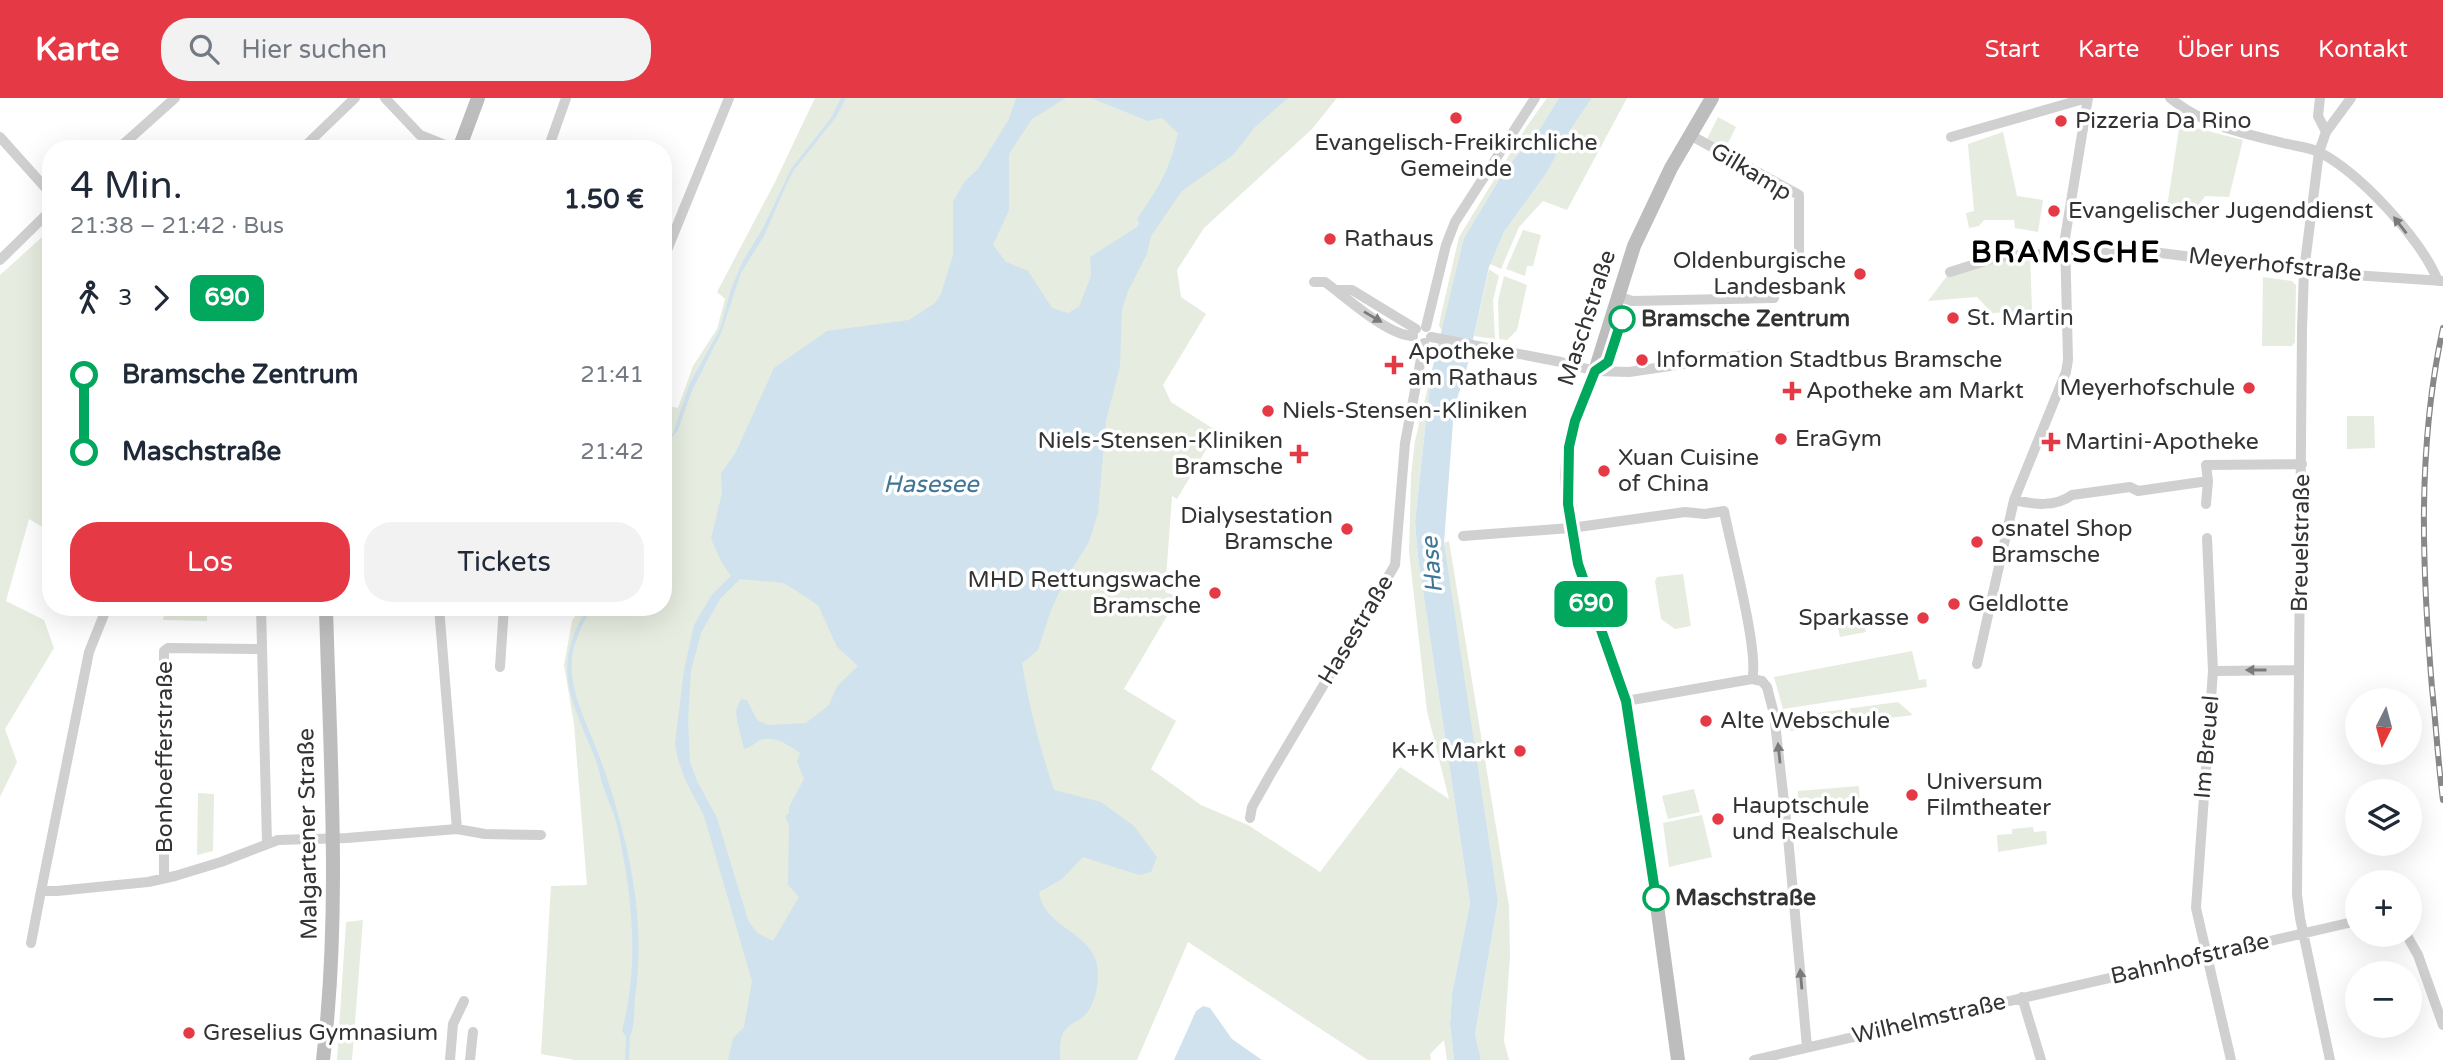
<!DOCTYPE html>
<html lang="de">
<meta charset="utf-8">
<style>
:root{--surface:#fff;--page:#f2f2f3;--text:#1f2937;--muted:#747a83;--accent:#e63946}
body{margin:0;font-family:"Varela Round",sans-serif;background:var(--page);color:var(--text);height:100vh;display:flex;flex-direction:column;font-size:26px;white-space:nowrap}
*{box-sizing:border-box;margin:0}
p{font-size:23px;color:var(--muted)}
.icon{flex:none;width:38px;height:38px;fill:none;stroke:currentColor;stroke-width:2;stroke-linecap:round;stroke-linejoin:round}
.map{position:relative;flex:1;overflow:hidden}
.side{position:absolute;left:42px;top:42px;width:630px;height:476px;display:flex;flex-direction:column;background:var(--surface);border-radius:28px;box-shadow:0 7px 28px #0002}
.side>*{flex:none}
.badge{padding:0 14px;border-radius:10px;font-size:24px;line-height:46px}
.needle{width:46px;rotate:186deg}
.fabs{position:absolute;left:2345px;top:590px;display:grid;gap:14px}
.fabs a{display:grid;place-items:center;width:77px;height:77px;border-radius:50%;background:var(--surface);box-shadow:0 7px 28px #0002;font-size:35px}
.map>.badge{position:absolute;translate:-50% -50%;box-shadow:0 0 0 4px #fff}
.legs{display:flex;align-items:center;gap:10px;height:77px;padding:0 28px;font-size:23px}
.legs p{margin-inline-start:auto}
.overview{display:flex;align-items:center;justify-content:space-between;height:119px;padding:0 28px}
h1{font-size:38px;font-weight:600;line-height:52px}
.button{display:flex;gap:14px;margin-top:auto;padding:14px 28px}
.button a{flex:1;height:80px;border-radius:28px;background:var(--accent);color:#fff;font-size:28px;font-weight:600;line-height:80px;text-align:center}
.button a+a{background:var(--page);color:var(--text)}
ul{padding:0 28px;list-style:none}
li{display:flex;align-items:center;gap:24px;height:77px;font-size:26px}
li i{display:grid;place-items:center;width:10px;height:100%;margin:0 9px;background:currentColor}
li i::after{content:'';width:18px;height:18px;margin:-9px;border:5px solid;border-radius:50%;background:var(--surface)}
li p{margin-inline-start:auto}
li:first-child i{background:linear-gradient(#0000 50%,currentColor 0)}
li:last-child i{background:linear-gradient(currentColor 50%,#0000 0)}
header{display:flex;align-items:center;gap:42px;box-sizing:border-box;height:98px;padding:0 35px;background:var(--accent);color:#fff}
header strong{font-size:33px}
nav{display:flex;gap:38px;margin-inline-start:auto;font-size:24px}
.search{width:490px;height:63px;background:var(--page);display:flex;align-items:center;gap:18px;box-sizing:border-box;padding:0 24px;border-radius:28px;color:var(--muted);font-size:26px}
.map>svg:first-child{display:block}
</style>
<header>
<strong>Karte</strong>
<div class="search"><svg class="icon" aria-label="search" viewBox="0 0 24 24"><circle cx="10" cy="10" r="6"/><path d="M15 15l6 6"/></svg>Hier suchen</div>
<nav><a>Start</a><a>Karte</a><a>Über uns</a><a>Kontakt</a></nav>
</header>
<div class="map">
<svg width="2443" height="962" viewBox="0 0 2443 962">
<rect width="100%" height="100%" fill="#fff"/>
<path fill="#e6ecdf" d="M815,0H1337L1311,32L1204,130L1177,172L1181,199L1206,216L1163,287L1171,304L1217,333L1177,401L1172,398L1165,494L1174,497V506L1124,591L1176,623L1151,671L1201,707L1248,727L1320,774L1400,669L1449,701L1427,613L1409,454L1411,377L1415,343L1431,276L1415,424L1418,460L1470,805L1452,896L1450,926L1454,962H1447L1444,942L1430,956L1431,962H1368L1188,844L1137,962H575L541,956L551,788L587,787L574,626L564,567L572,523L581,509H663V307L678,310L693,268L717,231L725,201L717,194L775,84Z
M1547,0H1559L1538,34L1506,70L1464,140L1443,234L1439,228L1441,217L1459,139L1527,28Z
M1592,0H1627L1567,112L1543,103L1519,129L1501,171L1490,166L1504,134L1548,73L1565,40Z
M2181,18L2196,30L2243,42L2229,99L2205,98L2195,112L2167,109Z
M1718,19L1736,29L1725,51L1707,41Z
M2003,34L2017,98L2043,102L2038,134L2015,130L2014,122H1984L1979,128L1969,130L1966,115L1974,113L1968,46Z
M51,131V434L29,421L6,503L44,522L54,550L5,631L17,664L0,699V177Z
M1523,132L1541,137L1533,168H1527L1525,178L1506,171Z
M2030,156L2032,213L1992,215L1977,199L1928,203L1950,174Z
M1489,171L1499,178L1493,202L1495,241L1474,238Z
M1504,178L1527,187L1517,232L1507,242L1499,241L1498,203Z
M2263,179L2292,183L2296,187L2295,244L2292,248H2262Z
M2347,318H2374L2375,350L2347,351Z
M1449,443L1509,808L1510,858L1504,943L1509,962H1481L1475,936L1498,803L1448,483L1444,445Z
M1683,476L1691,528L1675,531L1661,521L1655,483L1657,479Z
M166,509H207V523L163,522Z
M1870,515L1872,525L1864,527L1866,534L1840,539L1836,522Z
M1912,553L1919,582L1926,581L1927,589L1783,611L1774,579Z
M1898,604L1913,617L1788,633L1786,619Z
M1859,688L1860,710L1797,714L1798,693Z
M1694,691L1700,714L1668,721L1662,698Z
M198,695L214,696L213,753L197,757Z
M1702,717L1712,759L1669,769L1663,725Z
M2033,729L2034,734L2046,733L2047,746L1998,754L1997,737L2012,736V731Z
M363,822L352,962H337L346,824Z"/>
<path fill="#cfe2ee" fill-rule="evenodd" d="M841,0H846L836,19L794,72L787,85L764,138L741,175L721,235L691,295L678,332L663,349V342L673,335L690,285L720,231L731,191L743,163L763,130L791,71L831,20Z
M1016,0H1066L1032,21L1009,56V112L993,147L1006,164L1028,173L1052,210L1068,215L1079,209L1091,178L1090,159L1137,129L1139,125L1137,121C1159,89 1169,74 1178,35L1162,20L1148,23L1091,0H1288L1255,29L1233,57L1182,93L1151,138L1147,156L1128,193L1122,212L1120,268L1106,323L1098,415L1089,444L1065,482L1051,512L1038,552L1022,565C1029,609 1040,650 1054,692L1101,704L1134,728L1157,759L1151,774L1139,777L1083,759L1062,781L1039,794C1043,828 1086,832 1096,863C1101,878 1096,909 1083,919C1075,925 1069,925 1063,935C1059,943 1060,954 1060,962H728L733,940L744,929L752,883L704,718L685,681L678,661L675,646L684,572L694,527L711,498L731,478L721,463L711,441L722,395L721,375L736,354L774,270L827,233L909,222L935,205L941,196L953,157V104L964,84L978,71L1009,21ZM740,481L784,485L818,507L837,549L858,568L837,588L829,607L806,625L768,627L757,622L747,602L741,601L736,612L737,622L744,651C752,649 754,645 760,642C776,637 788,647 800,655L797,664L804,681L789,709V715L785,718L789,727L788,787L799,799L773,843L757,835L748,822L717,720L697,683L690,664L688,622L691,573L701,535L720,501Z
M1559,0H1592L1565,40L1548,73L1504,134L1489,169L1467,269L1454,311L1444,445L1498,803L1475,936L1481,962H1454L1450,926L1452,896L1470,805L1418,460L1415,424L1431,276L1464,140L1506,70L1538,34Z
M588,509H593C559,560 571,589 592,640C602,664 611,690 618,716C635,776 644,838 635,900C634,911 635,934 628,941L622,933C640,864 632,796 617,727C614,714 608,703 604,691C600,678 597,663 591,650C568,595 553,565 588,509Z
M1203,908L1210,910L1232,941L1262,962H1174L1196,913Z"/>
<g fill="none" stroke-linecap="round" stroke-linejoin="round">
<path stroke="#cfe2ee" stroke-width="3.5" d="M627,962L628,937"/>
<path stroke="#d0d0d0" stroke-width="10" d="M385,0L420,37L455,51
M2170,0C2203,27 2242,35 2283,45C2294,48 2309,49 2319,54C2360,75 2421,141 2438,183
M2320,0L2318,18L2326,34
M1690,37L1799,97V160
M0,39L51,96
M1951,39L2087,0
M118,51L175,0
M302,51L355,0
M548,51L566,0
M0,162L51,112
M663,162L729,0
M1950,174L1998,159L2030,156L2051,157L2081,152L2144,153L2323,175L2443,183
M1314,184H1325C1346,199 1388,238 1413,238
M1336,192H1352L1416,231
M1618,198L1632,203L1774,200
M1426,229L1446,147L1455,124L1535,0
M1431,239L1561,264L1595,273L1629,274L1751,256
M2014,402C2032,406 2055,410 2072,397L2130,389L2138,393L2208,383
M2206,406L2208,383L2206,367L2302,366
M1463,438L1571,430L1685,414L1705,416L1724,413C1730,445 1760,556 1752,581
M2207,440L2213,573L2196,810L2231,962
M261,509L267,745
M439,509L457,731
M1977,566L2014,402L2066,274L2068,262L2065,140L2088,0
M500,569L504,509
M2213,573L2299,572
M1626,603L1752,581L1762,583L1767,589L1774,616L1788,739L1807,949
M1250,720L1252,709L1270,677L1395,467L1405,345L1424,245
M164,780V553L168,550L262,551
M41,793L89,554L107,509
M2406,836L2418,857L2443,927
M31,845L41,793H57L148,784L175,778L221,764L278,742L347,740L457,731L485,736L541,737
M2022,899L2041,962
M450,962L453,926L464,903
M470,962L473,934
M1754,962L2357,823
M2330,962L2300,820L2297,797L2302,231L2304,173L2319,54L2326,34L2351,0"/>
<path stroke="#bdbdbd" stroke-width="14" d="M459,51L478,0
M323,962C341,812 330,660 326,509
M1678,962L1656,800L1626,603L1578,466L1571,430L1567,379L1569,349L1575,323L1595,273L1634,148L1671,70L1712,0"/>
<defs>
<path id="rail" d="M2443,230C2417,349 2422,469 2432,590C2436,627 2438,665 2443,702"/>
</defs>
<use href="#rail" stroke="#888" stroke-width="6"/>
<use href="#rail" stroke="#fff" stroke-width="3.5" stroke-dasharray="10" stroke-linecap="butt"/>
</g>
<defs><path id="oneway-solid" d="M-6-.8H1V-3.2L6.5 0L1 3.2V.8H-6Z" transform="scale(1.75)"/></defs>
<g fill="#7a7a7a">
<use href="#oneway-solid" transform="translate(2400 127) rotate(-128)"/>
<use href="#oneway-solid" transform="translate(1373 219) rotate(31)"/>
<use href="#oneway-solid" transform="translate(2256 572) rotate(180)"/>
<use href="#oneway-solid" transform="translate(1779 655) rotate(-96)"/>
<use href="#oneway-solid" transform="translate(1801 881) rotate(-95)"/>
</g>
<g fill="none" stroke-linecap="round" stroke-linejoin="round">
<defs>
<path id="line-1" d="M1622,221L1608,264L1595,273L1575,323L1569,349L1568,406L1578,466L1626,603L1656,800"/>
</defs>
<use href="#line-1" stroke="#fff" stroke-width="16"/>
<use href="#line-1" stroke="#00a75d" stroke-width="10"/>
</g>
<g fill="#e63946" stroke="#fff" stroke-width="2.5">
<circle cx="1456" cy="20" r="7"/>
<circle cx="2061" cy="23" r="7"/>
<circle cx="2054" cy="113" r="7"/>
<circle cx="1330" cy="141" r="7"/>
<circle cx="1860" cy="176" r="7"/>
<circle cx="1953" cy="220" r="7"/>
<circle cx="1642" cy="262" r="7"/>
<path d="M1390.5 256.5h7v7h7v7h-7v7h-7v-7h-7v-7h7z"/>
<circle cx="2249" cy="290" r="7"/>
<path d="M1788.5 282.5h7v7h7v7h-7v7h-7v-7h-7v-7h7z"/>
<circle cx="1268" cy="313" r="7"/>
<circle cx="1781" cy="341" r="7"/>
<path d="M2047.5 333.5h7v7h7v7h-7v7h-7v-7h-7v-7h7z"/>
<path d="M1295.5 345.5h7v7h7v7h-7v7h-7v-7h-7v-7h7z"/>
<circle cx="1604" cy="373" r="7"/>
<circle cx="1347" cy="431" r="7"/>
<circle cx="1977" cy="444" r="7"/>
<circle cx="1215" cy="495" r="7"/>
<circle cx="1954" cy="506" r="7"/>
<circle cx="1923" cy="520" r="7"/>
<circle cx="1706" cy="623" r="7"/>
<circle cx="1520" cy="653" r="7"/>
<circle cx="1912" cy="697" r="7"/>
<circle cx="1718" cy="721" r="7"/>
<circle cx="189" cy="935" r="7"/>
</g>
<g fill="#fff" stroke="#00a75d" stroke-width="3.5">
<circle cx="1622" cy="221" r="12"/>
<circle cx="1656" cy="800" r="12"/>
</g>
<g text-anchor="middle" dominant-baseline="central" stroke-width="7" stroke-linejoin="round" paint-order="stroke">
<g font-size="23" fill="#333" stroke="#fff" text-anchor="start">
<text x="2075" y="23">Pizzeria Da Rino</text>
<text x="1456" y="45" text-anchor="middle">Evangelisch-Freikirchliche<tspan x="1456" dy="26">Gemeinde</tspan></text>
<text x="2068" y="113">Evangelischer Jugenddienst</text>
<text x="1344" y="141">Rathaus</text>
<text x="1846" y="163" text-anchor="end">Oldenburgische<tspan x="1846" dy="26">Landesbank</tspan></text>
<text x="1967" y="220">St. Martin</text>
<text x="1408" y="254">Apotheke<tspan x="1408" dy="26">am Rathaus</tspan></text>
<text x="1656" y="262">Information Stadtbus Bramsche</text>
<text x="2235" y="290" text-anchor="end">Meyerhofschule</text>
<text x="1806" y="293">Apotheke am Markt</text>
<text x="1282" y="313">Niels-Stensen-Kliniken</text>
<text x="1795" y="341">EraGym</text>
<text x="1283" y="343" text-anchor="end">Niels-Stensen-Kliniken<tspan x="1283" dy="26">Bramsche</tspan></text>
<text x="2065" y="344">Martini-Apotheke</text>
<text x="1618" y="360">Xuan Cuisine<tspan x="1618" dy="26">of China</tspan></text>
<text x="1333" y="418" text-anchor="end">Dialysestation<tspan x="1333" dy="26">Bramsche</tspan></text>
<text x="1991" y="431">osnatel Shop<tspan x="1991" dy="26">Bramsche</tspan></text>
<text x="1201" y="482" text-anchor="end">MHD Rettungswache<tspan x="1201" dy="26">Bramsche</tspan></text>
<text x="1968" y="506">Geldlotte</text>
<text x="1909" y="520" text-anchor="end">Sparkasse</text>
<text x="1720" y="623">Alte Webschule</text>
<text x="1506" y="653" text-anchor="end">K+K Markt</text>
<text x="1926" y="684">Universum<tspan x="1926" dy="26">Filmtheater</tspan></text>
<text x="1732" y="708">Hauptschule<tspan x="1732" dy="26">und Realschule</tspan></text>
<text x="203" y="935">Greselius Gymnasium</text>
</g>
<g font-size="23" fill="#333" stroke="#fff">
<text transform="translate(1751 74) rotate(31)">Gilkamp</text>
<text transform="translate(2275 167) rotate(6)">Meyerhofstraße</text>
<text transform="translate(1587 220) rotate(-72)">Maschstraße</text>
<text transform="translate(2301 445) rotate(-89)">Breuelstraße</text>
<text transform="translate(1356 532) rotate(-59)">Hasestraße</text>
<text transform="translate(2207 649) rotate(-85)">Im Breuel</text>
<text transform="translate(165 659) rotate(-90)">Bonhoefferstraße</text>
<text transform="translate(308 736) rotate(-91)">Malgartener Straße</text>
<text transform="translate(2190 861) rotate(-13)">Bahnhofstraße</text>
<text transform="translate(1929 921) rotate(-13)">Wilhelmstraße</text>
</g>
<g font-size="23" font-weight="bold" fill="#333" stroke="#fff" text-anchor="start">
<text x="1641" y="221">Bramsche Zentrum</text>
<text x="1675" y="800">Maschstraße</text>
</g>
<g font-size="24" font-style="italic" fill="#3f7597" stroke="#fff">
<text x="931" y="386">Hasesee</text>
<text transform="translate(1432 467) rotate(-95)">Hase</text>
</g>
<g font-size="30" font-weight="bold" letter-spacing="2" fill="#000" stroke="#fff">
<text x="2066" y="154">BRAMSCHE</text>
</g>
</g>
</svg>
<div class="fabs">
<a><svg class="needle" viewBox="-14 -14 28 28"><path d="M0-13l5 13h-10z" fill="#e53935"/><path d="M0 13l5-13h-10z" fill="#747a83"/></svg></a>
<a><svg class="icon" aria-label="layers" viewBox="0 0 24 24"><path d="M12 4l9 5-9 5-9-5zM3 14l9 5 9-5"/></svg></a>
<a>+</a>
<a>−</a>
</div>
<b class="badge" style="left:1591px;top:506px;background:#00a75d;color:#fff">690</b>
<section class="side">
<div class="overview"><div><h1>4 Min.</h1><p>21:38 – 21:42 · Bus</p></div><b>1.50 €</b></div>
<div class="legs"><svg class="icon" aria-label="walk" viewBox="0 0 24 24"><circle cx="13" cy="4" r="2"/><path d="M13 8l-2 6 4 7M11 14l-3 7M7 12l3-4h3l4 4"/></svg>3<svg class="icon" aria-label="forward" viewBox="0 0 24 24"><path d="M9 5l7 7-7 7"/></svg><b class="badge" style="background:#00a75d;color:#fff">690</b></div>
<ul>
<li><i style="color:#00a75d"></i><b>Bramsche Zentrum</b><p>21:41</p></li>
<li><i style="color:#00a75d"></i><b>Maschstraße</b><p>21:42</p></li>
</ul>
<div class="button"><a>Los</a><a>Tickets</a></div>
</section>
</div>
